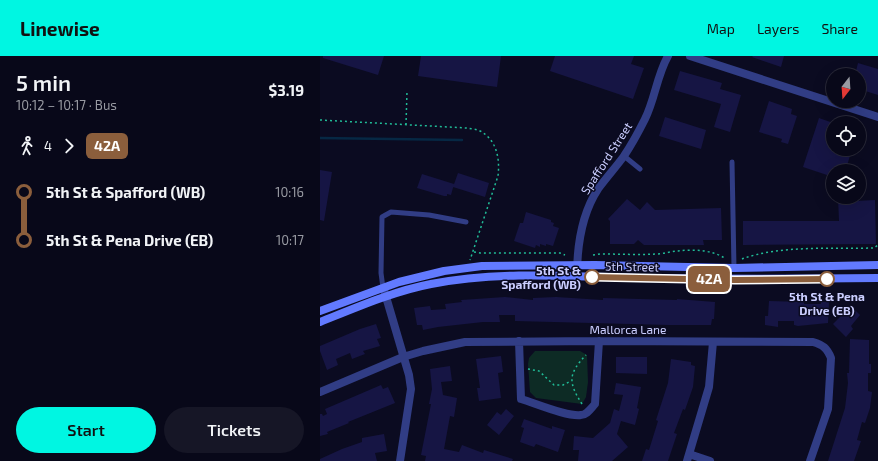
<!DOCTYPE html>
<meta charset="utf-8">
<style>
:root{--surface:#080819;--page:#161626;--text:#f1f3f6;--muted:#989aa2;--line:#292938;--accent:#00f6e2}
body{margin:0;font-family:"Exo 2",sans-serif;background:var(--page);color:var(--text);height:100vh;display:flex;flex-direction:column;font-size:15px;white-space:nowrap}
*{box-sizing:border-box;margin:0}
p{font-size:13px;color:var(--muted)}
.icon{flex:none;width:22px;height:22px;fill:none;stroke:currentColor;stroke-width:2;stroke-linecap:round;stroke-linejoin:round}
.map{position:relative;flex:1;overflow:hidden}
.panel{display:flex;flex-direction:column;background:var(--surface);width:320px}
.panel>*{flex:none}
.badge{padding:0 8px;border-radius:6px;font-size:14px;line-height:26px}
.needle{width:26px;rotate:197deg}
.fabs{position:absolute;left:506px;top:12px;display:grid;gap:8px}
.fabs a{display:grid;place-items:center;width:40px;height:40px;border-radius:50%;background:var(--surface);box-shadow:0 4px 16px #0002,0 0 0 1px var(--line);font-size:20px}
.map>.badge{position:absolute;translate:-50% -50%;box-shadow:0 0 0 2px #fff}
.legs{display:flex;align-items:center;gap:6px;height:44px;padding:0 16px;font-size:13px}
.legs p{margin-inline-start:auto}
.head{display:flex;align-items:center;justify-content:space-between;height:68px;padding:0 16px}
h1{font-size:22px;font-weight:600;line-height:30px}
.primary-button{display:flex;gap:8px;margin-top:auto;padding:8px 16px}
.primary-button a{flex:1;height:46px;border-radius:24px;background:var(--accent);color:#111;font-size:16px;font-weight:600;line-height:46px;text-align:center}
.primary-button a+a{background:var(--page);color:var(--text)}
ul{padding:0 16px;list-style:none}
li{display:flex;align-items:center;gap:14px;height:48px;font-size:15px}
li i{display:grid;place-items:center;width:6px;height:100%;margin:0 5px;background:currentColor}
li i::after{content:'';width:10px;height:10px;margin:-5px;border:3px solid;border-radius:50%;background:var(--surface)}
li p{margin-inline-start:auto}
li:first-child i{background:linear-gradient(#0000 50%,currentColor 0)}
li:last-child i{background:linear-gradient(currentColor 50%,#0000 0)}
header{display:flex;align-items:center;gap:24px;box-sizing:border-box;height:56px;padding:0 20px;background:var(--accent);color:#111}
header strong{font-size:19px}
nav{display:flex;gap:22px;margin-inline-start:auto;font-size:14px}
main{display:flex;flex:1;min-height:0}
.map>svg:first-child{display:block}
</style>
<header>
<strong>Linewise</strong>
<nav><a>Map</a><a>Layers</a><a>Share</a></nav>
</header>
<main>
<section class="panel">
<div class="head"><div><h1>5 min</h1><p>10:12 – 10:17 · Bus</p></div><b>$3.19</b></div>
<div class="legs"><svg class="icon" aria-label="walk" viewBox="0 0 24 24"><circle cx="13" cy="4" r="2"/><path d="M13 8l-2 6 4 7M11 14l-3 7M7 12l3-4h3l4 4"/></svg>4<svg class="icon" aria-label="forward" viewBox="0 0 24 24"><path d="M9 5l7 7-7 7"/></svg><b class="badge" style="background:#8b5e3c;color:#fff">42A</b></div>
<ul>
<li><i style="color:#8b5e3c"></i><b>5th St &amp; Spafford (WB)</b><p>10:16</p></li>
<li><i style="color:#8b5e3c"></i><b>5th St &amp; Pena Drive (EB)</b><p>10:17</p></li>
</ul>
<div class="primary-button"><a>Start</a><a>Tickets</a></div>
</section>
<div class="map">
<svg width="558" height="405" viewBox="0 0 558 405">
<rect width="100%" height="100%" fill="#0b0b21"/>
<path fill="#0d2b25" d="M215,295H260L267,299L268,326L266,341L262,348L216,342L210,336L208,308L209,302Z"/>
<g fill="none" stroke-linecap="round" stroke-linejoin="round">
<path stroke="#062844" stroke-width="2.5" d="M0,82L142,84"/>
</g>
<path fill="#161544" d="M3,0H64L58,19L3,2Z
M101,0H181L177,31L98,20Z
M235,0H314L311,8L324,12L313,43L230,15Z
M433,0H464L461,11L432,1Z
M538,7L558,13V39L539,33V19H535Z
M360,15L402,27L400,33L421,39L410,76L394,71L401,48L354,34Z
M449,45L472,53L471,58L477,60L468,88L461,86L462,83L439,76Z
M345,61L386,74L381,93L339,80Z
M499,62L513,67V93H532L526,113L522,112L521,115H513V121L483,111Z
M0,114L12,116L4,165L0,164Z
M138,117L169,127L165,141L133,131Z
M102,118L134,128L131,139L127,138V140H124L97,132Z
M518,141H536V145L555,144L556,188L423,189V165H519Z
M307,143L320,154L327,146L335,154L401,152L402,184H383L384,189H324L318,184L314,188H290V165L288,163Z
M206,156L231,164V166L234,167L233,170L239,172L233,190L226,188V190L220,188V191L216,189L215,192L194,185L200,167H203Z
M185,241L213,244V242L236,241L283,244V242L357,244V243L395,246L394,263H392L391,269H349L195,265V259H179L180,266H163L118,271L103,274L102,269H97L94,252L110,250L111,254L126,253L125,248L142,246L141,244Z
M449,245L484,246V248H501V246H509L508,267L478,270L474,269V265H458V271L445,269V260H448Z
M531,250L540,259L531,270L533,273L526,281L513,268Z
M56,268L61,282L57,283L60,290L43,295L45,298L32,303L30,297L16,303L18,309L7,314L0,295V290L40,273Z
M530,283L549,284V308H551V317H548V335L552,336L550,352L545,367L542,366L537,384L541,385L534,405H508L525,352L528,327L527,317H529Z
M181,300L183,316L178,317L181,342L159,345L157,332H160L156,303Z
M296,301H327V318L296,317Z
M351,303L371,306V309L375,310L373,331L365,354L363,353L354,377L357,378L348,405H322L326,393L329,394L338,365L336,364L348,327Z
M130,310L132,325L121,326L123,339L137,342L134,361L130,360L124,393L139,396L142,389L163,397L164,394L193,403L192,405H105L106,400L101,399L111,348H109L112,333L110,313Z
M296,327L321,331L317,352L319,353L315,369L301,365L297,378L308,391L292,405H258L259,394H253L254,380L273,382L290,367L294,353L299,355L303,339L294,338Z
M61,329L63,333L68,331L75,347L28,366L29,367L7,376L8,378L0,380V358H2L3,360L7,358L5,353Z
M186,353L194,360L179,379L167,369L177,356L181,359Z
M204,363L232,373V370L245,374L238,396L216,388L214,391L200,386L204,372L201,371Z
M64,378L67,395L55,397L57,405H0V403L22,393L42,386V382Z"/>
<g fill="none" stroke-linecap="round" stroke-linejoin="round">
<path stroke="#21bc97" stroke-width="1.5" stroke-dasharray="2 3" stroke-linecap="butt" d="M0,64L147,72C151,73 156,73 160,75C177,84 180,103 178,120L150,204
M86,69L87,35
M154,196L160,197H240L245,199
M273,199L280,198C299,198 318,199 336,198C344,198 351,195 358,195C374,193 393,194 406,203
M422,203C459,189 514,193 554,192L558,189
M208,313L219,315L234,329H243L251,325
M262,348C248,326 248,318 266,299"/>
<path stroke="#313d85" stroke-width="5" d="M304,100L320,113
M412,106L414,212
M63,232L61,217L62,161L71,156L109,159L146,166"/>
<path stroke="#313d85" stroke-width="8" d="M370,0L558,61
M257,220C257,190 261,159 278,133C286,122 296,111 304,100C312,88 319,75 325,63C335,43 337,19 348,0
M64,234L89,319L91,333L80,405
M199,285L201,343C215,347 247,361 261,359C267,359 271,352 275,348L279,285
M0,336L83,301L103,295L145,286L279,285L493,286C503,289 507,292 511,302L508,353L490,405
M369,398L390,405
M367,405L389,331L393,286"/>
<path stroke="#627aff" stroke-width="8" d="M0,255L79,226L124,215L162,210L275,209L414,212L558,209
M0,266C35,252 74,235 111,228C179,215 248,220 316,222C397,223 477,223 558,222"/>
</g>
<g fill="none" stroke-linecap="round" stroke-linejoin="round">
<defs>
<path id="line-1" d="M272,221L415,224L507,223"/>
</defs>
<use href="#line-1" stroke="#fff" stroke-width="9"/>
<use href="#line-1" stroke="#8b5e3c" stroke-width="6"/>
</g>
<g fill="#fff" stroke="#8b5e3c" stroke-width="2">
<circle cx="272" cy="221" r="7"/>
<circle cx="507" cy="223" r="7"/>
</g>
<g text-anchor="middle" dominant-baseline="central" stroke-width="3" stroke-linejoin="round" paint-order="stroke">
<g font-size="12" fill="#cbceff" stroke="#0b0b21">
<text transform="translate(286 102) rotate(-57)">Spafford Street</text>
<text transform="translate(312 210) rotate(1)">5th Street</text>
<text x="308" y="273">Mallorca Lane</text>
</g>
<g font-size="12" font-weight="bold" fill="#cbceff" stroke="#0b0b21" text-anchor="end">
<text x="261" y="214">5th St &amp;<tspan x="261" dy="14">Spafford (WB)</tspan></text>
<text x="507" y="240" text-anchor="middle">5th St &amp; Pena<tspan x="507" dy="14">Drive (EB)</tspan></text>
</g>
</g>
</svg>
<div class="fabs">
<a><svg class="needle" viewBox="-14 -14 28 28"><path d="M0-13l5 13h-10z" fill="#e53935"/><path d="M0 13l5-13h-10z" fill="#989aa2"/></svg></a>
<a><svg class="icon" aria-label="locate" viewBox="0 0 24 24"><circle cx="12" cy="12" r="6"/><path d="M12 2v4M12 18v4M2 12h4M18 12h4"/></svg></a>
<a><svg class="icon" aria-label="layers" viewBox="0 0 24 24"><path d="M12 4l9 5-9 5-9-5zM3 14l9 5 9-5"/></svg></a>
</div>
<b class="badge" style="left:389px;top:223px;background:#8b5e3c;color:#fff">42A</b>
</div>
</main>
